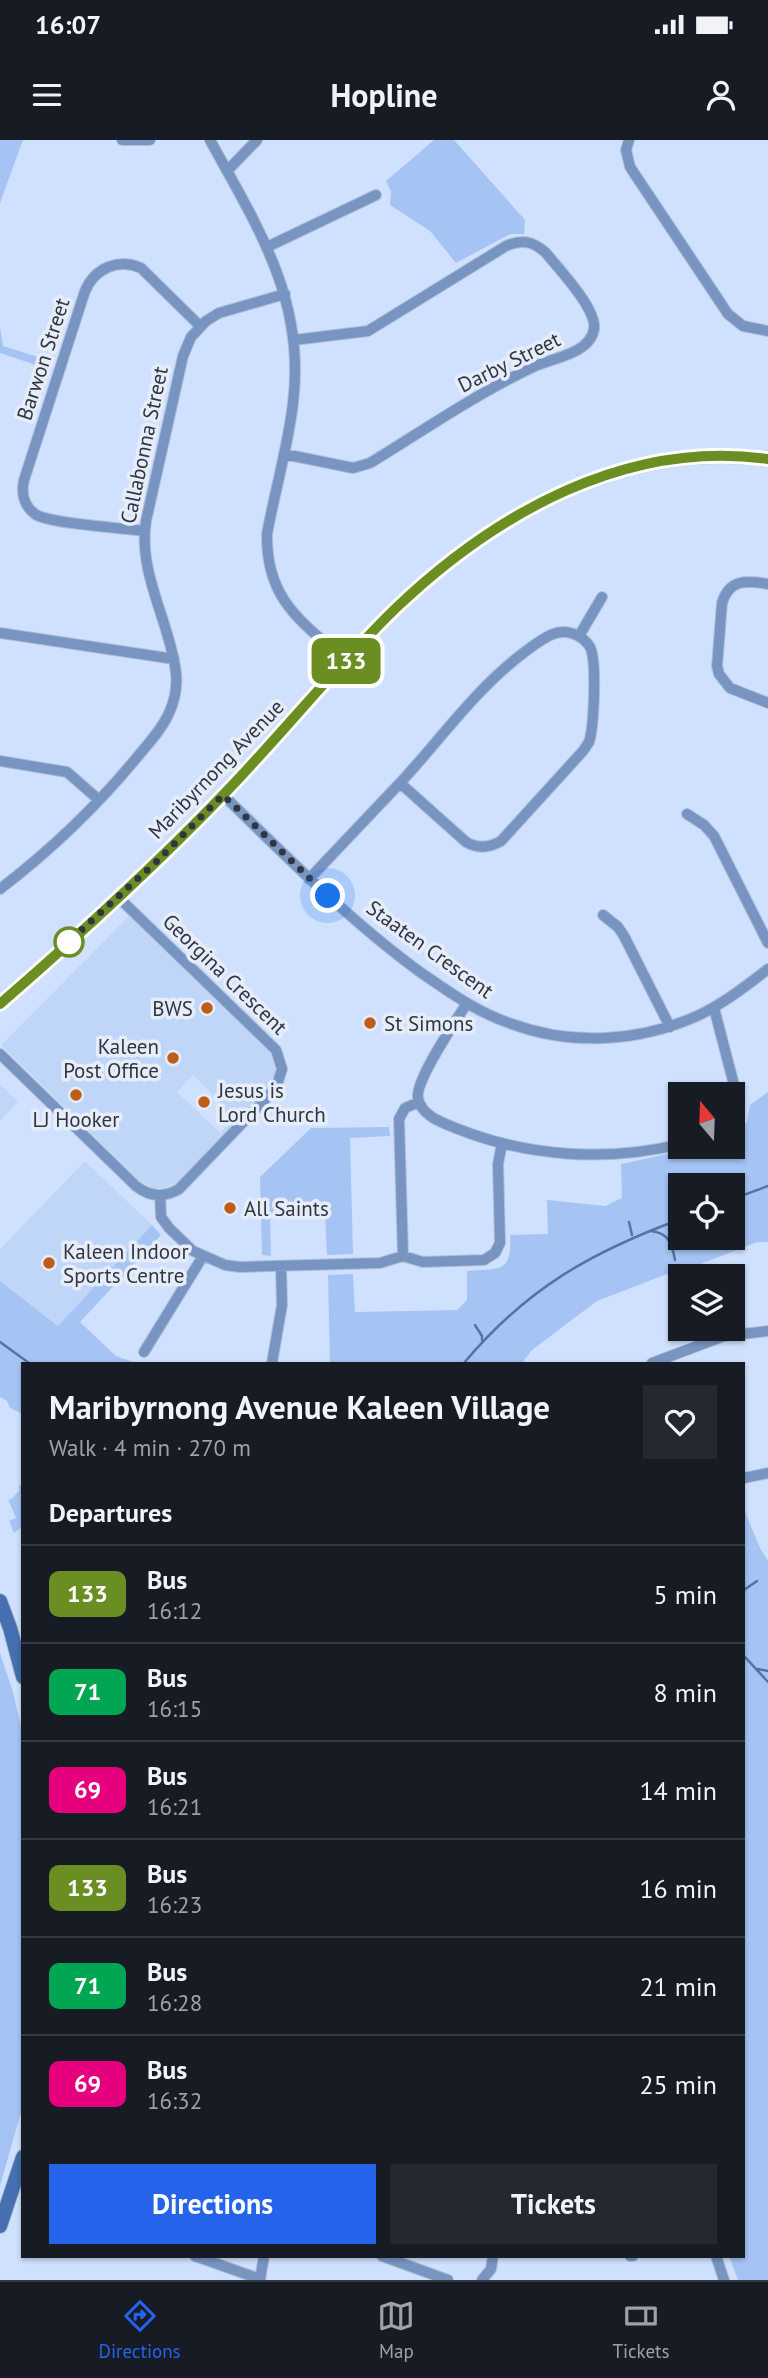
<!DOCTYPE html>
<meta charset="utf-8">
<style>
:root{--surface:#171b24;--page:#242831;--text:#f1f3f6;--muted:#9ea1a6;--line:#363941;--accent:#2563eb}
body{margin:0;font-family:"PT Sans",sans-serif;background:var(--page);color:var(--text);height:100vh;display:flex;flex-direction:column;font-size:26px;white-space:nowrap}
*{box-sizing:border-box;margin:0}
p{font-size:23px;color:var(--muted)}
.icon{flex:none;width:38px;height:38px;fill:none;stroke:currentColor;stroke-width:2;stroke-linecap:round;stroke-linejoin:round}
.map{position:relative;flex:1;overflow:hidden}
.sheet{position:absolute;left:21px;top:1222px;width:724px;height:896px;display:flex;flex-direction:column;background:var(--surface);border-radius:0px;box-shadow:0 2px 5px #0004}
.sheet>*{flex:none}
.badge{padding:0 14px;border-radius:10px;font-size:24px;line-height:46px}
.needle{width:46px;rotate:341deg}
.buttons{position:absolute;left:668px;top:942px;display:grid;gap:14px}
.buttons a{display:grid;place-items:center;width:77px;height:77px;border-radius:0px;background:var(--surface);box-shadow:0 2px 5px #0004;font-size:35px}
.you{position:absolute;width:35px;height:35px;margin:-18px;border:5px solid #fff;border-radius:50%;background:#1a73e8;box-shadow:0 0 0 10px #1a73e833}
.map>.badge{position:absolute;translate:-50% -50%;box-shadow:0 0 0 4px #fff}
h2{padding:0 28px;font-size:26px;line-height:63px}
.round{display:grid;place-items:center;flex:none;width:74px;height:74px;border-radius:0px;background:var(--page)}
.headline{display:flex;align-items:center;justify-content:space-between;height:119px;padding:0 28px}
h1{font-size:33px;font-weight:600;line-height:52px}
.cta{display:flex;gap:14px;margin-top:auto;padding:14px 28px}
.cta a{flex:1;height:80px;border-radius:0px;background:var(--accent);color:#fff;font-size:28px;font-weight:600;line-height:80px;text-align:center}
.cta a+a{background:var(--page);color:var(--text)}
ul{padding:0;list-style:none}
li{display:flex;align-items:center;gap:21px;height:98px;padding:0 28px;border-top:2px solid var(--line)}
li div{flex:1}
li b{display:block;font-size:26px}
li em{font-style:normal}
li .badge{min-width:77px;font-weight:700;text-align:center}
.status{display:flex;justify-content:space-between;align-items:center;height:49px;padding:0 35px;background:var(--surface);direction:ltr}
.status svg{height:19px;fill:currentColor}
header{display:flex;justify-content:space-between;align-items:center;height:91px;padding:0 28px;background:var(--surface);font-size:32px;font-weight:600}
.dock{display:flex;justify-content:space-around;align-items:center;height:98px;border-top:2px solid var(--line);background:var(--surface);font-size:19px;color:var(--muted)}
.dock a{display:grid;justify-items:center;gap:4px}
.dock .on{color:var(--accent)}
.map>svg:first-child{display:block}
</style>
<div class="status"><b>16:07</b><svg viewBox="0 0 49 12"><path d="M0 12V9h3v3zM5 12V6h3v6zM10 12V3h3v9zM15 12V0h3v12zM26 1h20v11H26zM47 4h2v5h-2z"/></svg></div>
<header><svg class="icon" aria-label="menu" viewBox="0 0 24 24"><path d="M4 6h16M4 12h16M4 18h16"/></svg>Hopline<svg class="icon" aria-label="person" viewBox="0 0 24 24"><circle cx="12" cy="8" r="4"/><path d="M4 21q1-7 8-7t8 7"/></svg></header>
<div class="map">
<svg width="768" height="2140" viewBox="0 0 768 2140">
<rect width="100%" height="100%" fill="#cfe1fe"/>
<path fill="#c0d6f9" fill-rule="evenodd" d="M129,776L270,913L274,923L276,934L267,950L179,1041L164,1048H152L139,1040L1,905ZM193,935L224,966L219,971L230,982L220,993L177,952Z
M0,944L18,962L0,981Z
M85,1021L152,1085L58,1186L0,1141V1109Z"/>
<path fill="#a5c4f4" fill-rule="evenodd" d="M0,0H23L0,63Z
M434,0H454L525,80L524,94H510L456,123L430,91L390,65L391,52L386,41Z
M0,187L3,206L51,221L48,229L0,213Z
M768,952V1102H757L688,1129L690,1136H681V1144L675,1131L597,1161L532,1210L522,1223H330L328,1135L353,1134L355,1172L457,1170L467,1160V1131C500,1128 512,1134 510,1095L548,1094L547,1060L605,1066L622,1058L621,1024L704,1006H733V995L747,982L750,965ZM681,1045H733V1097H681Z
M389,987L390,996L350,998L353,1114L327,1115L325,1075L270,1076L271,1116L262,1115L260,1037L311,988Z
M152,1085L161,1095L80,1182L116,1216L136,1223H23V1274L10,1268L7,1261L0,1257V1141L58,1186Z
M23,1343V1386L14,1393L9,1381L16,1378L8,1359L10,1360L20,1350L18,1347Z
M744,1369L760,1408L768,1421V2140H738L729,2116H744Z
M0,1513L13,1552L23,1595V1965L0,2046Z"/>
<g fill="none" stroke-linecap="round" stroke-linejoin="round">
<path stroke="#5573a4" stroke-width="2.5" d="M733,1059L768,1046
M629,1082L632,1095
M651,1091C669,1093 672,1104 675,1120
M475,1185L482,1196V1200
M0,1202L29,1223
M464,1223C526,1149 591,1112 681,1079
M744,1450L757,1441
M744,1516L768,1542
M758,1529L768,1531"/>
<defs>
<path id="street" d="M122,0H150
M210,0C257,86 306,160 293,263C288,307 275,350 267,394C266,460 301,481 346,521
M629,0L626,10L630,27L728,174L743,186L768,191
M227,31L257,0
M267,107L376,55
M284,314L353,328L370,323C424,290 476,254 533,227C552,218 590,214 594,189C597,169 559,129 546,113C533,101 522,99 506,106L368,191L294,200
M145,391C124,388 49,384 35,374C24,366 21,353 24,340L85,151C95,128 118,118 141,128L200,186
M768,444C747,440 729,439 722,463L717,526L719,534L730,548L768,563
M0,493L174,519
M579,496L602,457
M0,621L67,632L99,660
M223,655C287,717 349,780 420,832C449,852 478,873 512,884C572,906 639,902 697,876C723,864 746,846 768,829
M687,674L704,685L714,696L768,803
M309,739L400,643L466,702C478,709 489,708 501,701L583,611L589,602C594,587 597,520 590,507C582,494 566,489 553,494C543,498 534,505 526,511C477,547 441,599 400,643
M0,749C51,710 98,665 138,616C149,603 162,589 169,573C176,558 178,542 175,526C167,477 138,431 146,381L183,216L191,197L206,181L219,173L285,154
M603,775L618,787L624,796L670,887
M467,863C456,881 415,940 418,958C421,976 443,983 458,989C529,1017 607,1022 681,1004
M714,868L739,964V973L733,984
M0,914L136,1046C150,1057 164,1058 179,1049L276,948L282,929L276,910L118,757
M160,1055L161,1077L169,1088L193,1111L225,1125L240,1127L380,1123L403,1116L423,1122L484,1120L495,1113L500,1103L498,1024L502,1003
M403,1116L399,979L405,968L419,962
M144,1212L203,1116
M272,1223L282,1165L281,1126
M652,1223L724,1196L768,1191
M744,1338L768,1333
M195,2116L260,2139
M382,2116L448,2140
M630,2116H633
M716,2116L724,2140
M260,2140L264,2116
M482,2140L491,2129L493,2116"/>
<path id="secondary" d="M0,864C77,797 153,728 224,654C283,593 336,526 397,467C497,372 626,300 768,319
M0,1461L10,1488L23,1537
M0,2086L23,2017"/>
</defs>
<use href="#street" stroke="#afbfd8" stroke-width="12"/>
<use href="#secondary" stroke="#afbfd8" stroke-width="16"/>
<use href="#street" stroke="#7895c2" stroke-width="10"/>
<use href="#secondary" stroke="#466fb1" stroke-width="14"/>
</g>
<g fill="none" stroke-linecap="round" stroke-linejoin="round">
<defs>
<path id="line" d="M0,864C77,797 153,728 224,654C283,593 336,526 397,467C496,373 627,299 768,319"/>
</defs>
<use href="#line" stroke="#fff" stroke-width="16"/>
<use href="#line" stroke="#6b8e23" stroke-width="10"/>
<path stroke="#2f3641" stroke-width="7" stroke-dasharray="0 12.6" d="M69,802L66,804L154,724L223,655L328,756"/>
</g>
<circle fill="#fff" stroke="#6b8e23" stroke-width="3.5" cx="69" cy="802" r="14"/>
<g fill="#bd5d1a" stroke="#e6edf9" stroke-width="2.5">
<circle cx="207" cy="868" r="7"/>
<circle cx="370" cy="883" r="7"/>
<circle cx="173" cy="918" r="7"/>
<circle cx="76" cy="955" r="7"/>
<circle cx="204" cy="962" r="7"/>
<circle cx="230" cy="1068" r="7"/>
<circle cx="49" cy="1123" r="7"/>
</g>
<g text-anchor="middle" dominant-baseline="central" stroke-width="7" stroke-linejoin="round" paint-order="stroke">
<g font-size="21" fill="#2f3641" stroke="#e6edf9">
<text transform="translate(43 219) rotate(-72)">Barwon Street</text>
<text transform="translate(509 222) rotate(-26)">Darby Street</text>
<text transform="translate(144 305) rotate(-78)">Callabonna Street</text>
<text transform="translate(216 629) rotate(-46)">Maribyrnong Avenue</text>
<text transform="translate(430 809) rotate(36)">Staaten Crescent</text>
<text transform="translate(225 834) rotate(44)">Georgina Crescent</text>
</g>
<g font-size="21" fill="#2f3641" stroke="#e6edf9" text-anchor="start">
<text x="193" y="868" text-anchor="end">BWS</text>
<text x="384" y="883">St Simons</text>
<text x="159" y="906" text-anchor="end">Kaleen<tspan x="159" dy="24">Post Office</tspan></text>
<text x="218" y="950">Jesus is<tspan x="218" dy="24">Lord Church</tspan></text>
<text x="76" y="979" text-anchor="middle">LJ Hooker</text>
<text x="244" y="1068">All Saints</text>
<text x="63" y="1111">Kaleen Indoor<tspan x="63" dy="24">Sports Centre</tspan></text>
</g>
</g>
</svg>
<div class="buttons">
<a><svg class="needle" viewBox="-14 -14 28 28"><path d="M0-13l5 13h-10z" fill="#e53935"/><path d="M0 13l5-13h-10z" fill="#9ea1a6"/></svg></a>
<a><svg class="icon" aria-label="locate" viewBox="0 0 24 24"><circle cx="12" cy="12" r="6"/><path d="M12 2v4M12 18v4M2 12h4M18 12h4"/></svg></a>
<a><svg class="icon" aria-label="layers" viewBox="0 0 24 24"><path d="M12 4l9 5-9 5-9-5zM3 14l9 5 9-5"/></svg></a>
</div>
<div class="you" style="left:328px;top:756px"></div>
<b class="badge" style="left:346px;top:521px;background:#6b8e23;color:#fff">133</b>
<section class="sheet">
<div class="headline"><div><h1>Maribyrnong Avenue Kaleen Village</h1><p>Walk · 4 min · 270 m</p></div><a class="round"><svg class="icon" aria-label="heart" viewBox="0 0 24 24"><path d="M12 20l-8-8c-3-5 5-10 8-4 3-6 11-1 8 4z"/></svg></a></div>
<h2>Departures</h2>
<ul>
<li><span class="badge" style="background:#6b8e23;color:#fff">133</span><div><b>Bus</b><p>16:12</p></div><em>5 min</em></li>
<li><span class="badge" style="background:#00a651;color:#fff">71</span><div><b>Bus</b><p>16:15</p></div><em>8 min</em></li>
<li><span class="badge" style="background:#e6007e;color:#fff">69</span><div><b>Bus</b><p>16:21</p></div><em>14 min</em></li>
<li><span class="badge" style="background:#6b8e23;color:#fff">133</span><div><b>Bus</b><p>16:23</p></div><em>16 min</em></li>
<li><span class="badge" style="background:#00a651;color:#fff">71</span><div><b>Bus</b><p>16:28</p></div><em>21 min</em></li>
<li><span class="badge" style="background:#e6007e;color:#fff">69</span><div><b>Bus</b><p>16:32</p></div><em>25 min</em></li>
</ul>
<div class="cta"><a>Directions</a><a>Tickets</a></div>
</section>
</div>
<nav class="dock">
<a class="on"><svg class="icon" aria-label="directions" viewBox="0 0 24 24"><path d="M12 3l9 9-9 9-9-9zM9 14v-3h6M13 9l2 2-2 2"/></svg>Directions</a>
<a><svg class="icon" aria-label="map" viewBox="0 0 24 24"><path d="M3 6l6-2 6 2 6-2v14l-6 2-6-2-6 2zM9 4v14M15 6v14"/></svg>Map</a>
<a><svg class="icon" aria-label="tickets" viewBox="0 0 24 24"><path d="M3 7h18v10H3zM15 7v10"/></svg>Tickets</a>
</nav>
